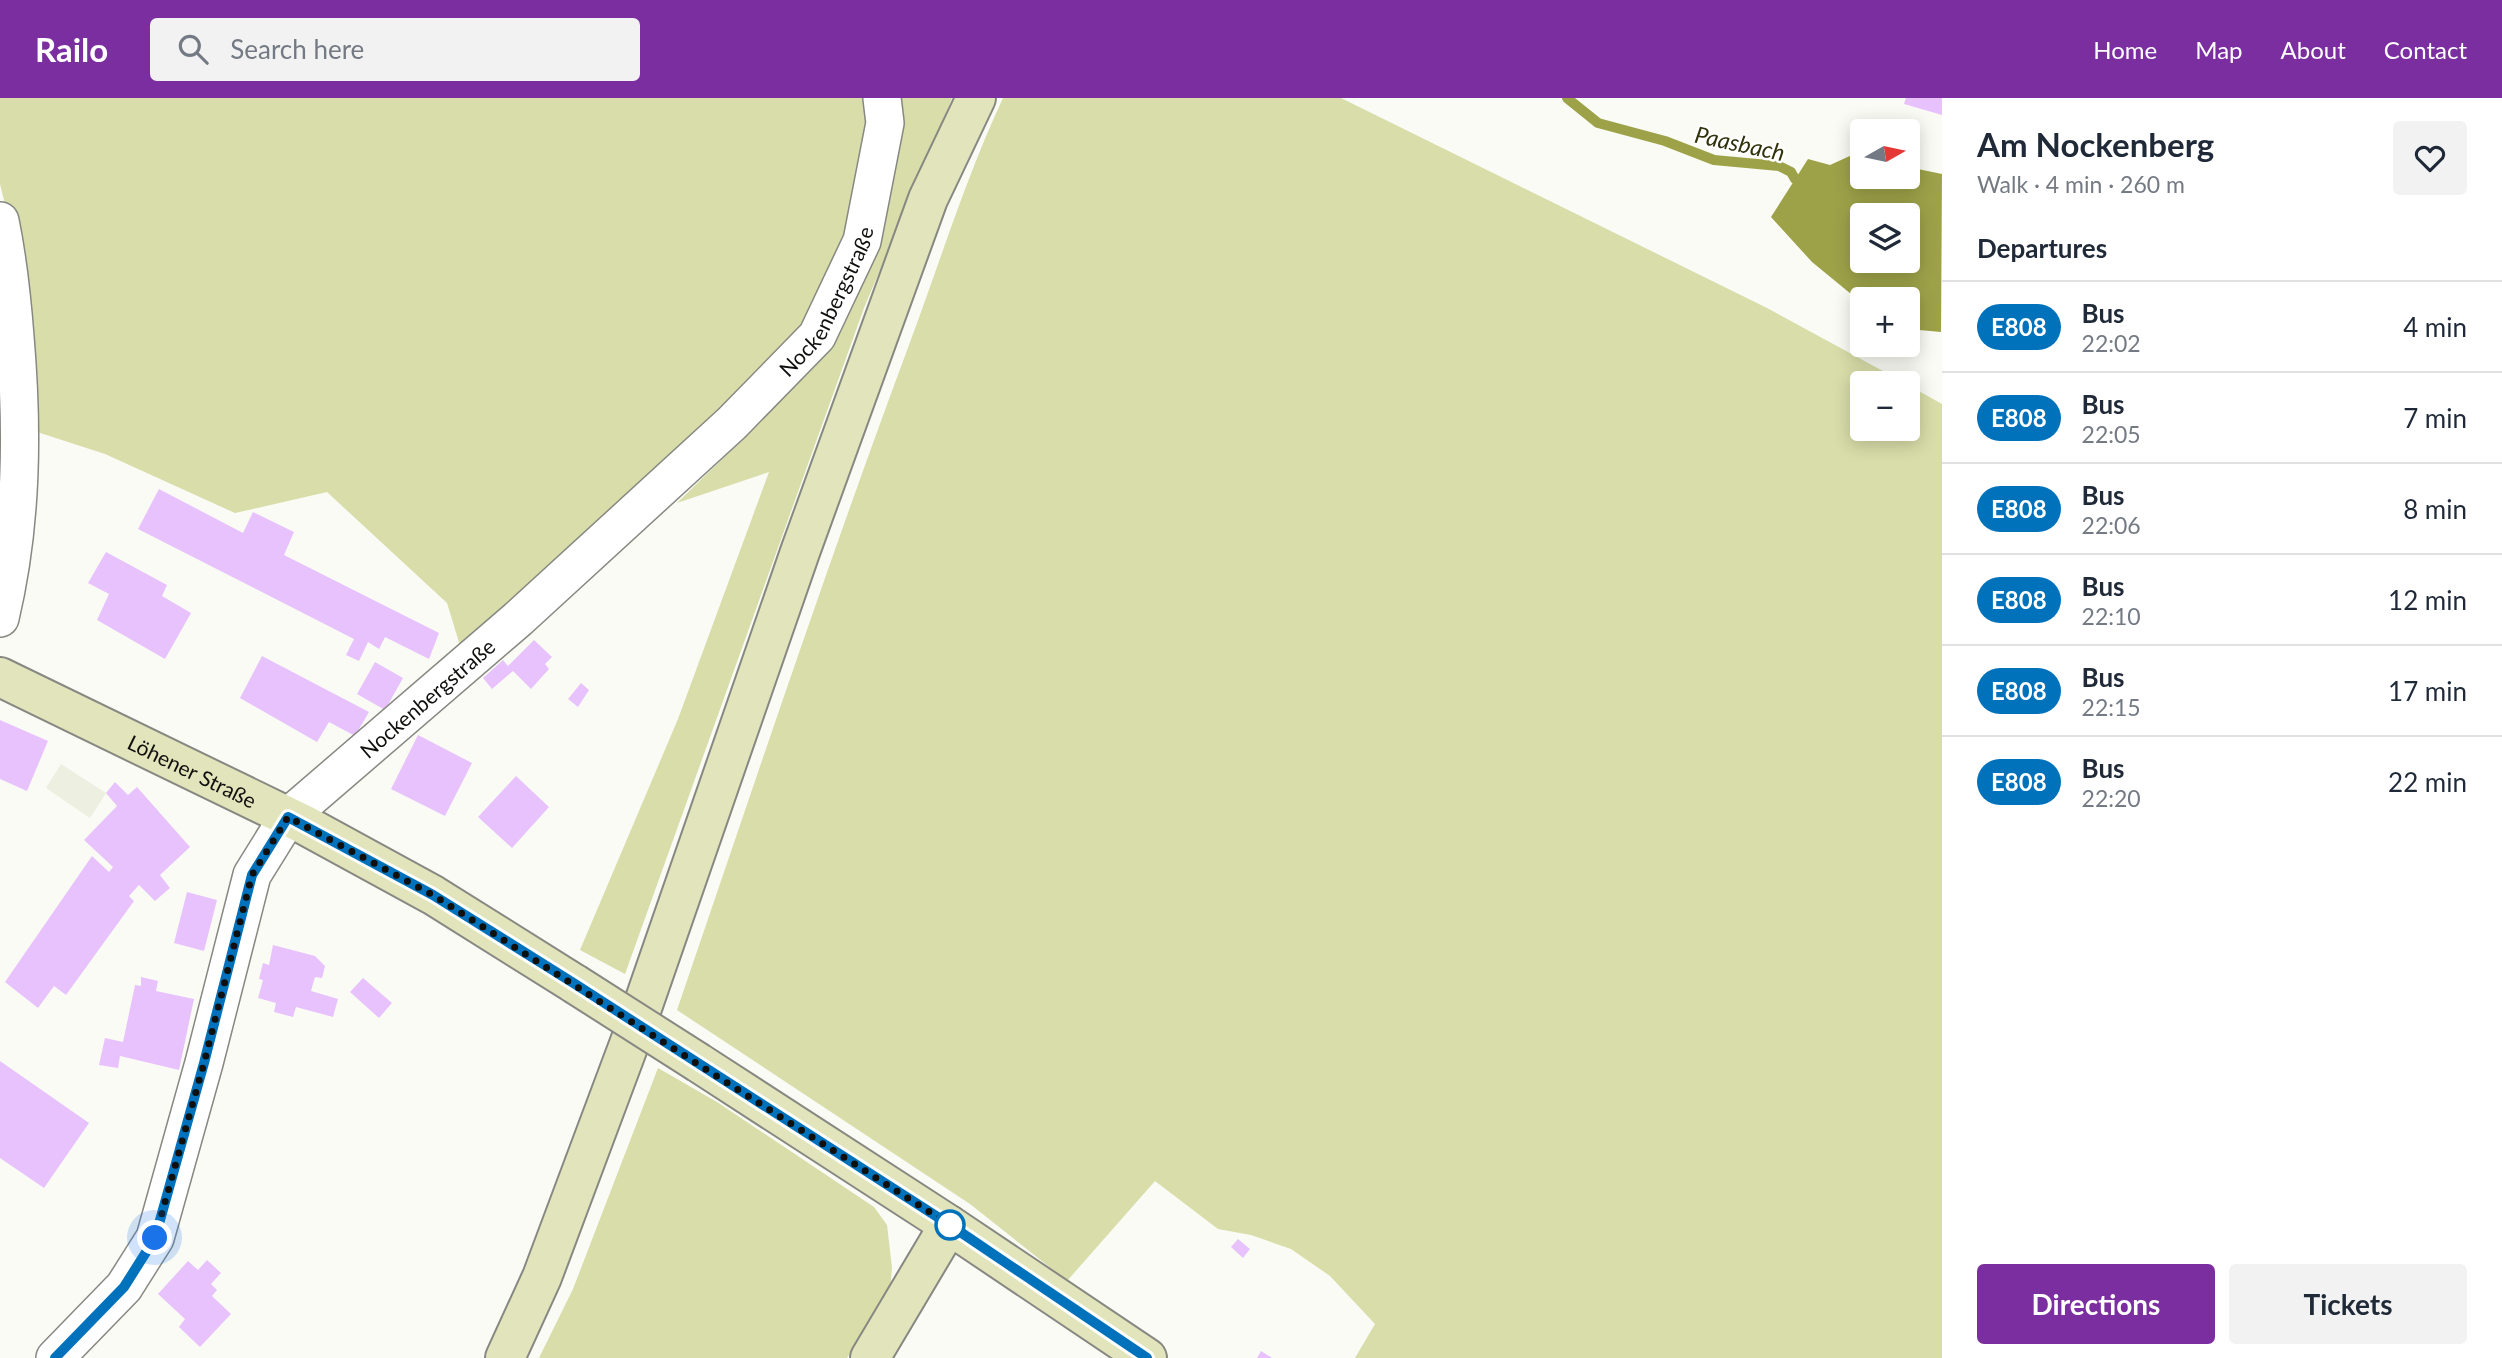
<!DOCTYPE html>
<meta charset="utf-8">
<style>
:root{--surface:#fff;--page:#f2f2f3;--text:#1f2937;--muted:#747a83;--line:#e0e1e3;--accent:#7b2e9f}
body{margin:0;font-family:Lato,sans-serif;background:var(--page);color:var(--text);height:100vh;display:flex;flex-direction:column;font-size:26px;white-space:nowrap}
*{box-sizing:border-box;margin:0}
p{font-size:23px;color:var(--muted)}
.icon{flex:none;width:38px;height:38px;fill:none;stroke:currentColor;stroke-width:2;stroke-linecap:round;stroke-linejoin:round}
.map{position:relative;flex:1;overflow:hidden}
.side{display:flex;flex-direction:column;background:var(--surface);width:560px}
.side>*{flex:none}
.badge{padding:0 14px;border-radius:23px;font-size:24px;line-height:46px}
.needle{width:46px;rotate:81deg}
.fabs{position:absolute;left:1850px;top:21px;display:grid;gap:14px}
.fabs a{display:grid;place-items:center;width:70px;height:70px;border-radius:7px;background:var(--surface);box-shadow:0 4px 18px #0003;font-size:35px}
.you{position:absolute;width:35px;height:35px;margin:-18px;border:5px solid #fff;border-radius:50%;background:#1a73e8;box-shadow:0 0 0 10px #1a73e833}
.map>.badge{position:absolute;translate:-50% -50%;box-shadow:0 0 0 4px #fff}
h2{padding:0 35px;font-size:26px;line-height:63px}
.round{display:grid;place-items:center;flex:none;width:74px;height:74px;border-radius:7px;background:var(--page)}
.overview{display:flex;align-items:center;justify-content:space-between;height:119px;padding:0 35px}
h1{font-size:33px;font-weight:700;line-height:52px}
.button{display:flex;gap:14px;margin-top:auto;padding:14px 35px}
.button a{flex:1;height:80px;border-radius:7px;background:var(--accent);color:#fff;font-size:28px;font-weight:700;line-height:80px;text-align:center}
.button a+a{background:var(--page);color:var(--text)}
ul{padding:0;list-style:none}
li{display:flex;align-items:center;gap:21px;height:91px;padding:0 35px;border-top:2px solid var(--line)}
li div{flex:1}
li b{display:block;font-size:26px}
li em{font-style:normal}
li .badge{min-width:77px;font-weight:700;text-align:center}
header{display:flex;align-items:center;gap:42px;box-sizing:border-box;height:98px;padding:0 35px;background:var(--accent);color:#fff}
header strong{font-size:33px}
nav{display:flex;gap:38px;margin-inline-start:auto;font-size:24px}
.search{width:490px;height:63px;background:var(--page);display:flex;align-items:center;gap:18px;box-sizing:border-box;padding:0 24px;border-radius:7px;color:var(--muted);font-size:26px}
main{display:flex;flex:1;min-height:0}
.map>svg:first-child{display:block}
</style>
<header>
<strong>Railo</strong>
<div class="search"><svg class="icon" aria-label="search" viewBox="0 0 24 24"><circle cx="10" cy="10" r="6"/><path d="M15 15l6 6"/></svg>Search here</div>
<nav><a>Home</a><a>Map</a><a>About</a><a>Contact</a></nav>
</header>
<main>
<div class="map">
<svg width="1942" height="1260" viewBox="0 0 1942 1260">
<rect width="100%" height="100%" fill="#fafbf4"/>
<path fill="#edefe1" d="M61,666L106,695L90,720L46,690Z"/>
<path fill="#d8dda9" d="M0,0H868L869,26L852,141L808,233L462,554L447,505L327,394L235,415L105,356L28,331L12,135L0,86Z
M901,0H952L864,210L625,876L580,852L678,621L769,374L677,405L756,328L827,250L900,39Z
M1003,0H1341L1767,210L1905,285H1862V331H1908V287L1942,306V1260H1355L1375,1226L1330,1178L1291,1151L1251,1137L1218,1131L1155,1083L1067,1183L970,1106L677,912C753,690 827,467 909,247C940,164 966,79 1003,0Z
M658,970L717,1004L874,1109L887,1127L892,1170L890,1193L847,1260H539L573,1191Z"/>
<path fill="#9da249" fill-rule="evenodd" d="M1852,57L1862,59V79H1908V69L1942,76L1941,234L1908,231V201H1862V205L1812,164L1771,119L1808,61L1830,67ZM1862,117H1908V163H1862Z"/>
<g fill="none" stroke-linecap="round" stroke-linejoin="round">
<path stroke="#9da249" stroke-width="10" d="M1567,0L1598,25L1665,43L1714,62L1779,68L1791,74L1795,81L1804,86"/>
</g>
<path fill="#e8c2fd" d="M1906,0H1942V17L1904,6Z
M159,391L243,435L253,414L294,434L284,457L439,535L429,561L385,539L379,551L368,544L359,563L346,557L354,541L138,431Z
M106,454L167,487L162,498L191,515L165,561L97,522L109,496L88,485Z
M534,542L552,559L545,566L549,571L531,591L513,573L492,591L483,580L503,562L508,568Z
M262,558L369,614L355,638L329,624L317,644L240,600Z
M375,564L403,580L385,612L357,596Z
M581,585L589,592L578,609L568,601Z
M0,622L48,643L27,693L0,681Z
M418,637L472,665L445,718L391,691Z
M516,678L549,709L512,750L478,719Z
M115,684L128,697L137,689L190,749L160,777L170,790L155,803L139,787L129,798L134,803L66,897L54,888L38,910L5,884L92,758L109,774L113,769L84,742L117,708L106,695Z
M187,794L217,802L204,853L174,845Z
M273,847L315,858L325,868L322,880L315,879L311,893L338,901L333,919L296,909L293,919L274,914L276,905L258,900L263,882L259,881L263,865L269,867Z
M141,879L158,883L156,893L194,901L179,972L120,958L118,970L99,967L105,940L123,944L135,887L141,888Z
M363,880L392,905L379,920L350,894Z
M0,963L89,1025L44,1090L0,1060Z
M1238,1141L1250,1151L1243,1160L1231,1149Z
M207,1162L221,1175L211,1186L217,1192L212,1198L231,1216L200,1249L179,1229L185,1221L158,1196L188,1163L198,1172Z
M1261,1253L1272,1260H1257Z"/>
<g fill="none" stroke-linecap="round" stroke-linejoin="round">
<defs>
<g id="street">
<path d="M0,123C8,162 12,200 15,239C23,334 22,427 0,520"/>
<path id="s1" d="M55,1260L124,1189L155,1140L204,965L252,777L288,719L518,521L732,325L817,238L862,143L885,25L882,0"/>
</g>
<g id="secondary">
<path id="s2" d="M0,579L303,726L433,797L575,886"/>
<path d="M699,965L949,1127L1147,1260"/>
<path d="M505,1260L542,1179L634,933L800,454L928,101L976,0"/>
<path d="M870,1260L949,1127"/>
</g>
</defs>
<use href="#street" stroke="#878882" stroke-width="40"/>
<use href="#secondary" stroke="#878882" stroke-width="42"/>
<use href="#street" stroke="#fff" stroke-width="37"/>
<use href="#secondary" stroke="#e2e4bb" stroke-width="38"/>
<defs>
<path id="secondary-bridge" d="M575,886L699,965"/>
</defs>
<use href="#secondary-bridge" stroke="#878882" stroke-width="42" stroke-linecap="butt"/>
<use href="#secondary-bridge" stroke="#e2e4bb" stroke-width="38"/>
</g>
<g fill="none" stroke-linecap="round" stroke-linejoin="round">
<defs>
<path id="line" d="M55,1260L124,1189L155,1140L204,965L252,777L288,719L433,797L575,886L950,1127L1147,1260"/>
</defs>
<use href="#line" stroke="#fff" stroke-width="16"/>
<use href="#line" stroke="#0072bc" stroke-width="10"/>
<path stroke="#0f0f0d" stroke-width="7" stroke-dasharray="0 12.6" d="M155,1140L204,965L252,777L288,719L433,797L950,1127"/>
</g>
<circle fill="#fff" stroke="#0072bc" stroke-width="3.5" cx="950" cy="1127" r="14"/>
<g text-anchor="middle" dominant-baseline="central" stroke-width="5" stroke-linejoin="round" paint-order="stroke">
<g font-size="21" fill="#0f0f0d" stroke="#fff">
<text stroke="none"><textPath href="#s1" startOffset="1351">Nockenbergstraße</textPath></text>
<text stroke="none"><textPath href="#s1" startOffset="784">Nockenbergstraße</textPath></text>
<text stroke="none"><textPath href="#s2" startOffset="214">Löhener Straße</textPath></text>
</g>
<g font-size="23" font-style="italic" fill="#30320b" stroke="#fff">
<text transform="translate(1740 45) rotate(12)">Paasbach</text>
</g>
</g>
</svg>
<div class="fabs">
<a><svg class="needle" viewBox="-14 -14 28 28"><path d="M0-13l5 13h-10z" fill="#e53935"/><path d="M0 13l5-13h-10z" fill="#747a83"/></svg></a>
<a><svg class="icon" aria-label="layers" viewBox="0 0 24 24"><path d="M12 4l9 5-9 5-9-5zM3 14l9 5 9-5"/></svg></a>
<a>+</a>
<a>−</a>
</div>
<div class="you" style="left:155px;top:1140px"></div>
</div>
<section class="side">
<div class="overview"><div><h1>Am Nockenberg</h1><p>Walk · 4 min · 260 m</p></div><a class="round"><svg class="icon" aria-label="heart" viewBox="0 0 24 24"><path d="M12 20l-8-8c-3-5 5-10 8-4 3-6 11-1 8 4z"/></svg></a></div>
<h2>Departures</h2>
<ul>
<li><span class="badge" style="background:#0072bc;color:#fff">E808</span><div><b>Bus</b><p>22:02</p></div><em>4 min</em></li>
<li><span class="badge" style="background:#0072bc;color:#fff">E808</span><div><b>Bus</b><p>22:05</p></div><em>7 min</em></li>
<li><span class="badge" style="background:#0072bc;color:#fff">E808</span><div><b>Bus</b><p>22:06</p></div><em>8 min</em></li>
<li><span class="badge" style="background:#0072bc;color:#fff">E808</span><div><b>Bus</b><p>22:10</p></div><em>12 min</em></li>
<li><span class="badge" style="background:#0072bc;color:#fff">E808</span><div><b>Bus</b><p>22:15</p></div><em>17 min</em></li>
<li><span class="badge" style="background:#0072bc;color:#fff">E808</span><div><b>Bus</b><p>22:20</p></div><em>22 min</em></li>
</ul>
<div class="button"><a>Directions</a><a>Tickets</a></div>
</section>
</main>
